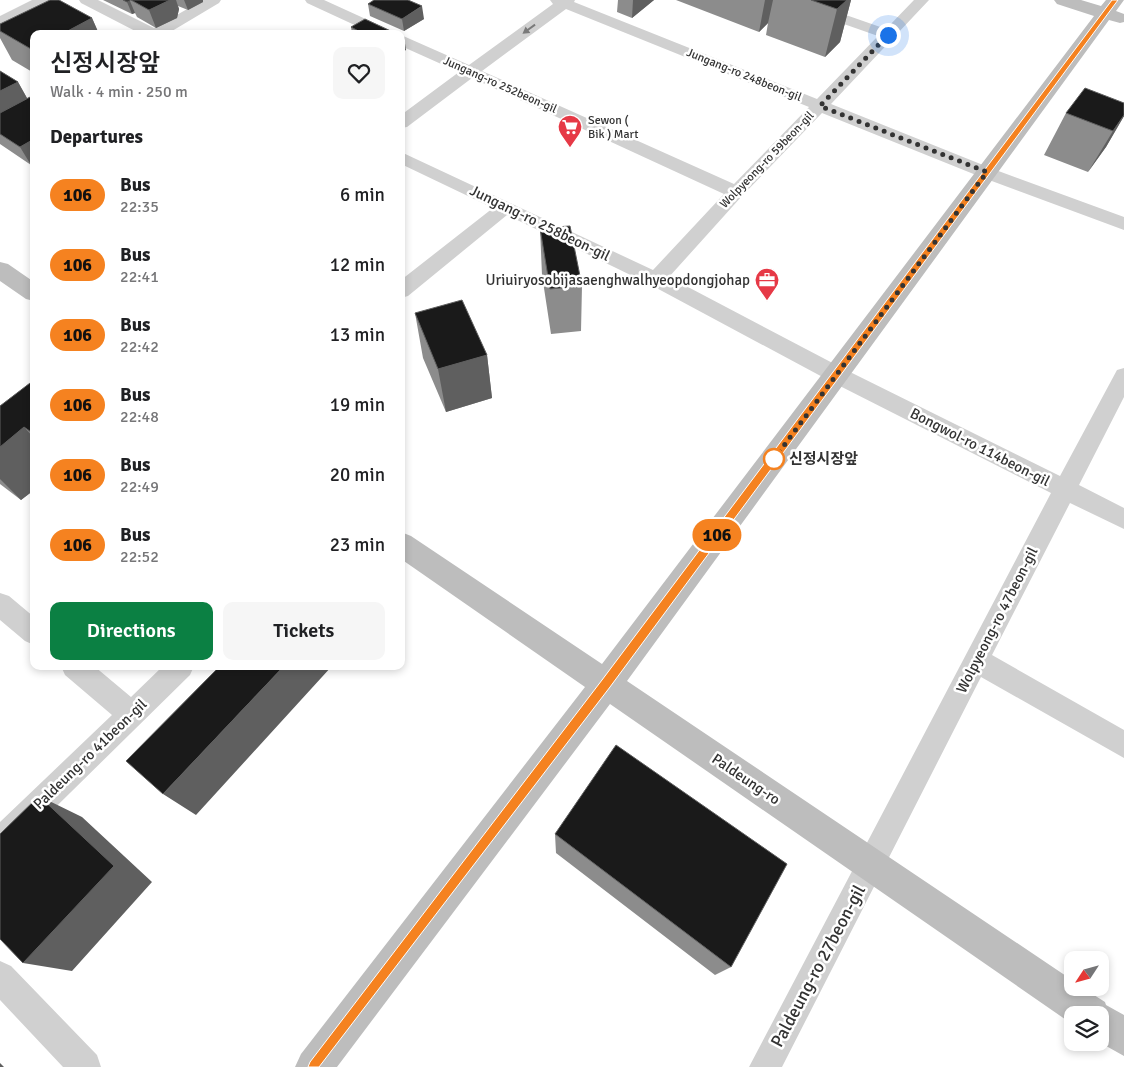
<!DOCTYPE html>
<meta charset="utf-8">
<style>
:root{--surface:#fff;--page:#f6f6f6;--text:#202124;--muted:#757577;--accent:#0b8043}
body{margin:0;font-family:Signika,"Noto Sans KR",sans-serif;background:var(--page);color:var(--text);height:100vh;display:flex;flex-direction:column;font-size:19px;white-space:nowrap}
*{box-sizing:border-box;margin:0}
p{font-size:16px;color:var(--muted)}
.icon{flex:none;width:28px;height:28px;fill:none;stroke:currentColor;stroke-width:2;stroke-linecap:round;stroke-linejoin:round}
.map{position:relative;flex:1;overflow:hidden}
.sheet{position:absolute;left:30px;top:30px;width:375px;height:640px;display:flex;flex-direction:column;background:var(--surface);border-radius:10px;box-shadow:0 2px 8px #0003}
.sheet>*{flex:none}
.badge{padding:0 10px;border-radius:16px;font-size:18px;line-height:32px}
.needle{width:32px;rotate:234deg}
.fabs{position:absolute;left:1064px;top:951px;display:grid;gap:10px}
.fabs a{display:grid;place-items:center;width:45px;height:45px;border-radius:10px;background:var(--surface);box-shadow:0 2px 8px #0003;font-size:25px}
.you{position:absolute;width:25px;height:25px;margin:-12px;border:4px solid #fff;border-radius:50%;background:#1a73e8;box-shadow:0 0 0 8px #1a73e833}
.map>.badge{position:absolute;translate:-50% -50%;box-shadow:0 0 0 2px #fff}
h2{padding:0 20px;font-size:19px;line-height:45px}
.round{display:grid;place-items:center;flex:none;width:52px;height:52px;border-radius:10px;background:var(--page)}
.overview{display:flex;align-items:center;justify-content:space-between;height:85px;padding:0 20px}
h1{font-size:24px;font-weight:600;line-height:38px}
.action{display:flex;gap:10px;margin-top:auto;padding:10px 20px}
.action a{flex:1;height:58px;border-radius:10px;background:var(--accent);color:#fff;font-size:20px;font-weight:600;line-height:58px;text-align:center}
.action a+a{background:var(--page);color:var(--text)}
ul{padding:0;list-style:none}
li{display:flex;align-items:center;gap:15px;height:70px;padding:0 20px}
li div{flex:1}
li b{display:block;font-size:19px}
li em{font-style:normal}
li .badge{min-width:55px;font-weight:700;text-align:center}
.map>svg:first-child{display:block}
</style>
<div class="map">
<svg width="1124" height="1067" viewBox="0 0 1124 1067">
<rect width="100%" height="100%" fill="#fff"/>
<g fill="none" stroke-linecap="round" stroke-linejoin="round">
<path fill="#d0d0d0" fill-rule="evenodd" d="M32,0H50L48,3L0,27V16Z
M79,0H98L154,28L203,0H221L219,3L167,34H141L81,3Z
M305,0H324L392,31L395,34H374L307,3Z
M550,0H575L574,2L817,99L878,36L784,3L782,0H803L886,29L914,0H929L831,104L993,169L1124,217V230L981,177L822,113L742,196L669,277L844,369L1060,476L1117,370L1124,368V397L1079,485L1124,508V529L1070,503L992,655L1124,730V758L981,677L782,1067H749L1051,493L830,381L649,284L507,215L408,296L401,298V280L493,208L401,164V152L653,270L724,194L472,78L407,127L401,128V115L459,72L401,46V35L469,65L553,4ZM566,9L809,107L734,184L482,71Z
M0,593L9,596L34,617V645L25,641L0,620Z
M61,666H94L131,697L163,666H194L190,675L10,852L0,856V822L112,715L65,675Z
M0,961L11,966L97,1055L101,1067H63L0,1000Z"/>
<path fill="#bdbdbd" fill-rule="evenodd" d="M1054,0H1081L1101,6L1106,0H1124L1116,11L1124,14V22L1120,23L1109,20L627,681L1072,980V988H1083L1105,1002L1106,1005L1124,1015V1056L1099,1042L1100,1015H1072V1024L610,704L337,1067H295L301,1054L585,687L401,559V532L411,536L602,664L1094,16L1057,4Z
M0,262L8,264L34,282V301L26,299L0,281Z"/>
</g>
<path fill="#8c8c8c" d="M103,0H203V2L188,10L178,6L179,9L177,18L156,28L137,17L135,13L132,14Z
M618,0H654L632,18L617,12Z
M676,0H851L840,42L825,57L766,35L768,23L759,32Z
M368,4L424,19L404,31L370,16Z
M92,18L99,34H34V73L12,60L0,38V24Z
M351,27L397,34H352Z
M0,71L18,82L27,98L34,95V163L31,165L0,144Z
M1124,103V116L1106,147L1088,172L1044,155L1066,113Z
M540,228L582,286L581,331L551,334L542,275Z
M415,313L487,355L492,398L446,412L423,358Z
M34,380V490L21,500L0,484V406Z
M555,834L731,967L715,975L556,853Z"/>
<path fill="#5f5f5f" d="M170,0H176L179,9L177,18L156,28L149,10Z
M184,0H203V2L188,10Z
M633,0H654L632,18Z
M765,0H773L768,23L759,32Z
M847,0H851L840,42L825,57L837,9Z
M130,1L135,13L132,14L127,2Z
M422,6L424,19L404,31L402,19Z
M92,18L99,34H62Z
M404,37L406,50L401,53V39Z
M34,48V55L31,49Z
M18,82L28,100L0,115V91Z
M1124,115V116L1106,147L1088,172L1113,131Z
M34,139V163L31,165L20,147Z
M487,355L492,398L446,412L438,369Z
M24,427L34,438V490L21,500L0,479V447Z
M284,666H332L196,815L163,794Z
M39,796L82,817L152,882L72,971L23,963Z
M0,1063L4,1067H0Z"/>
<path fill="#1a1a1a" stroke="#5f5f5f" d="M50,0H59L92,18L62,34H34V48L31,49L0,31V24Z
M123,0H130V1L127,2Z
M131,0H170L149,10Z
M374,0H408L422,6L402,19L368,4Z
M811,0H847L837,9Z
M365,19L397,34H364L351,27Z
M347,32L351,34H343Z
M0,71L18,82L0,91Z
M1085,88L1124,103V115L1113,131L1066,113Z
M34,95V139L20,147L0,134V113Z
M570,226L582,286L550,289L540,228Z
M462,300L487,355L438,369L415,313Z
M34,380V434L24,427L0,447V406Z
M220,666H284L163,794L126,761Z
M616,745L787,864L731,967L555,834Z
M39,796L114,866L23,963L0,939V834Z"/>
<defs><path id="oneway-solid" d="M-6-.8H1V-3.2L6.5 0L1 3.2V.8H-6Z" transform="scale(1.25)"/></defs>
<use fill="#7a7a7a" href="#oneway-solid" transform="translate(529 29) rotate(144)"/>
<path fill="#f58220" stroke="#fff" d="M1112,0H1118L610,687L319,1067H308L310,1062L602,680Z"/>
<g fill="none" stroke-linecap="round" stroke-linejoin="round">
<path stroke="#333" stroke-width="5" stroke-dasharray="0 9" d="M774,459L987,172L820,106L888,35"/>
</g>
<defs>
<symbol id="supermarket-pin" viewBox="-11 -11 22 30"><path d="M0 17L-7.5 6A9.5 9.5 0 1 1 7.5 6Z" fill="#e63946" stroke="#fff"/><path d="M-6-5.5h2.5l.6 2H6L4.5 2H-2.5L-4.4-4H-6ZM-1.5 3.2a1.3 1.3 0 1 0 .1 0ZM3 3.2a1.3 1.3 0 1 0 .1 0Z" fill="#fff"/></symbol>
<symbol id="office-pin" viewBox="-11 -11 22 30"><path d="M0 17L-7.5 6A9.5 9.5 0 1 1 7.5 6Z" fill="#e63946" stroke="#fff"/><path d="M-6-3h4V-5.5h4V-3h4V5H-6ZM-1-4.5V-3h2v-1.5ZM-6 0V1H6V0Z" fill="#fff"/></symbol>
</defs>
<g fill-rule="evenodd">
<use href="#supermarket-pin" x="556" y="113" width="28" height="38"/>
<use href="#office-pin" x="753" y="266" width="28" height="38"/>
</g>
<circle fill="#fff" stroke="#f58220" stroke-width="2.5" cx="774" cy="459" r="10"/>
<g text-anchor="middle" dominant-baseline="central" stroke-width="5" stroke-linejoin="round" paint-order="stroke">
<g font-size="12" fill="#333" stroke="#fff">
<text transform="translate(744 75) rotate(22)">Jungang-ro 248beon-gil</text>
<text transform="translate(500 85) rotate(24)">Jungang-ro 252beon-gil</text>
<text transform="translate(767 160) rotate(-46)">Wolpyeong-ro 59beon-gil</text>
</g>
<g font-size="12" fill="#333" stroke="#fff" text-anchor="start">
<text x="588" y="120">Sewon (<tspan x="588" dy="14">Bik ) Mart</tspan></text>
</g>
<g font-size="15" fill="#333" stroke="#fff">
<text transform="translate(540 223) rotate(26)">Jungang-ro 258beon-gil</text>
<text transform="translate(980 447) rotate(27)">Bongwol-ro 114beon-gil</text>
<text transform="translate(997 620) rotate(-63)">Wolpyeong-ro 47beon-gil</text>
<text transform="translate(90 754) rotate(-44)">Paldeung-ro 41beon-gil</text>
<text transform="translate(746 779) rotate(34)">Paldeung-ro</text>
</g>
<g font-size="15" fill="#333" stroke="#fff" text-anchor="end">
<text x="750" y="280">Uriuiryosobijasaenghwalhyeopdongjohap</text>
</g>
<g font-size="15" font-weight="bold" fill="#333" stroke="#fff" text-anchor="start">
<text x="789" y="459">신정시장앞</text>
</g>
<g font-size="18" fill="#333" stroke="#fff">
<text transform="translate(818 966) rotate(-62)">Paldeung-ro 27beon-gil</text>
</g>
</g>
</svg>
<div class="fabs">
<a><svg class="needle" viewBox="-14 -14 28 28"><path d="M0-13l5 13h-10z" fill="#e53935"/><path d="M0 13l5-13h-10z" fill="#757577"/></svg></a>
<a><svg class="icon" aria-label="layers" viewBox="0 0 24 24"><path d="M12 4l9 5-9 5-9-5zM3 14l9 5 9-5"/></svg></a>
</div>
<div class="you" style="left:888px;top:35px"></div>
<b class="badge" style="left:717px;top:535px;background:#f58220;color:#111">106</b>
<section class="sheet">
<div class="overview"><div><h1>신정시장앞</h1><p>Walk · 4 min · 250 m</p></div><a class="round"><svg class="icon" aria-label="heart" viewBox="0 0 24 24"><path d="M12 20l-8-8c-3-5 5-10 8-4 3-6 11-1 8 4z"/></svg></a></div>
<h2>Departures</h2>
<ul>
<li><span class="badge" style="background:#f58220;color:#111">106</span><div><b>Bus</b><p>22:35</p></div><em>6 min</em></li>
<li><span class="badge" style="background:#f58220;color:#111">106</span><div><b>Bus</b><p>22:41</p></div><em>12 min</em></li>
<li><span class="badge" style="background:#f58220;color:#111">106</span><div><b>Bus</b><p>22:42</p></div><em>13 min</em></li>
<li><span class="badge" style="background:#f58220;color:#111">106</span><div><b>Bus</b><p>22:48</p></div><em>19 min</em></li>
<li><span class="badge" style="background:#f58220;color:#111">106</span><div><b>Bus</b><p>22:49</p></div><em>20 min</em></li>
<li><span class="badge" style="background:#f58220;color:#111">106</span><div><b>Bus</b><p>22:52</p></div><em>23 min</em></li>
</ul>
<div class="action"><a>Directions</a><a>Tickets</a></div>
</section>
</div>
